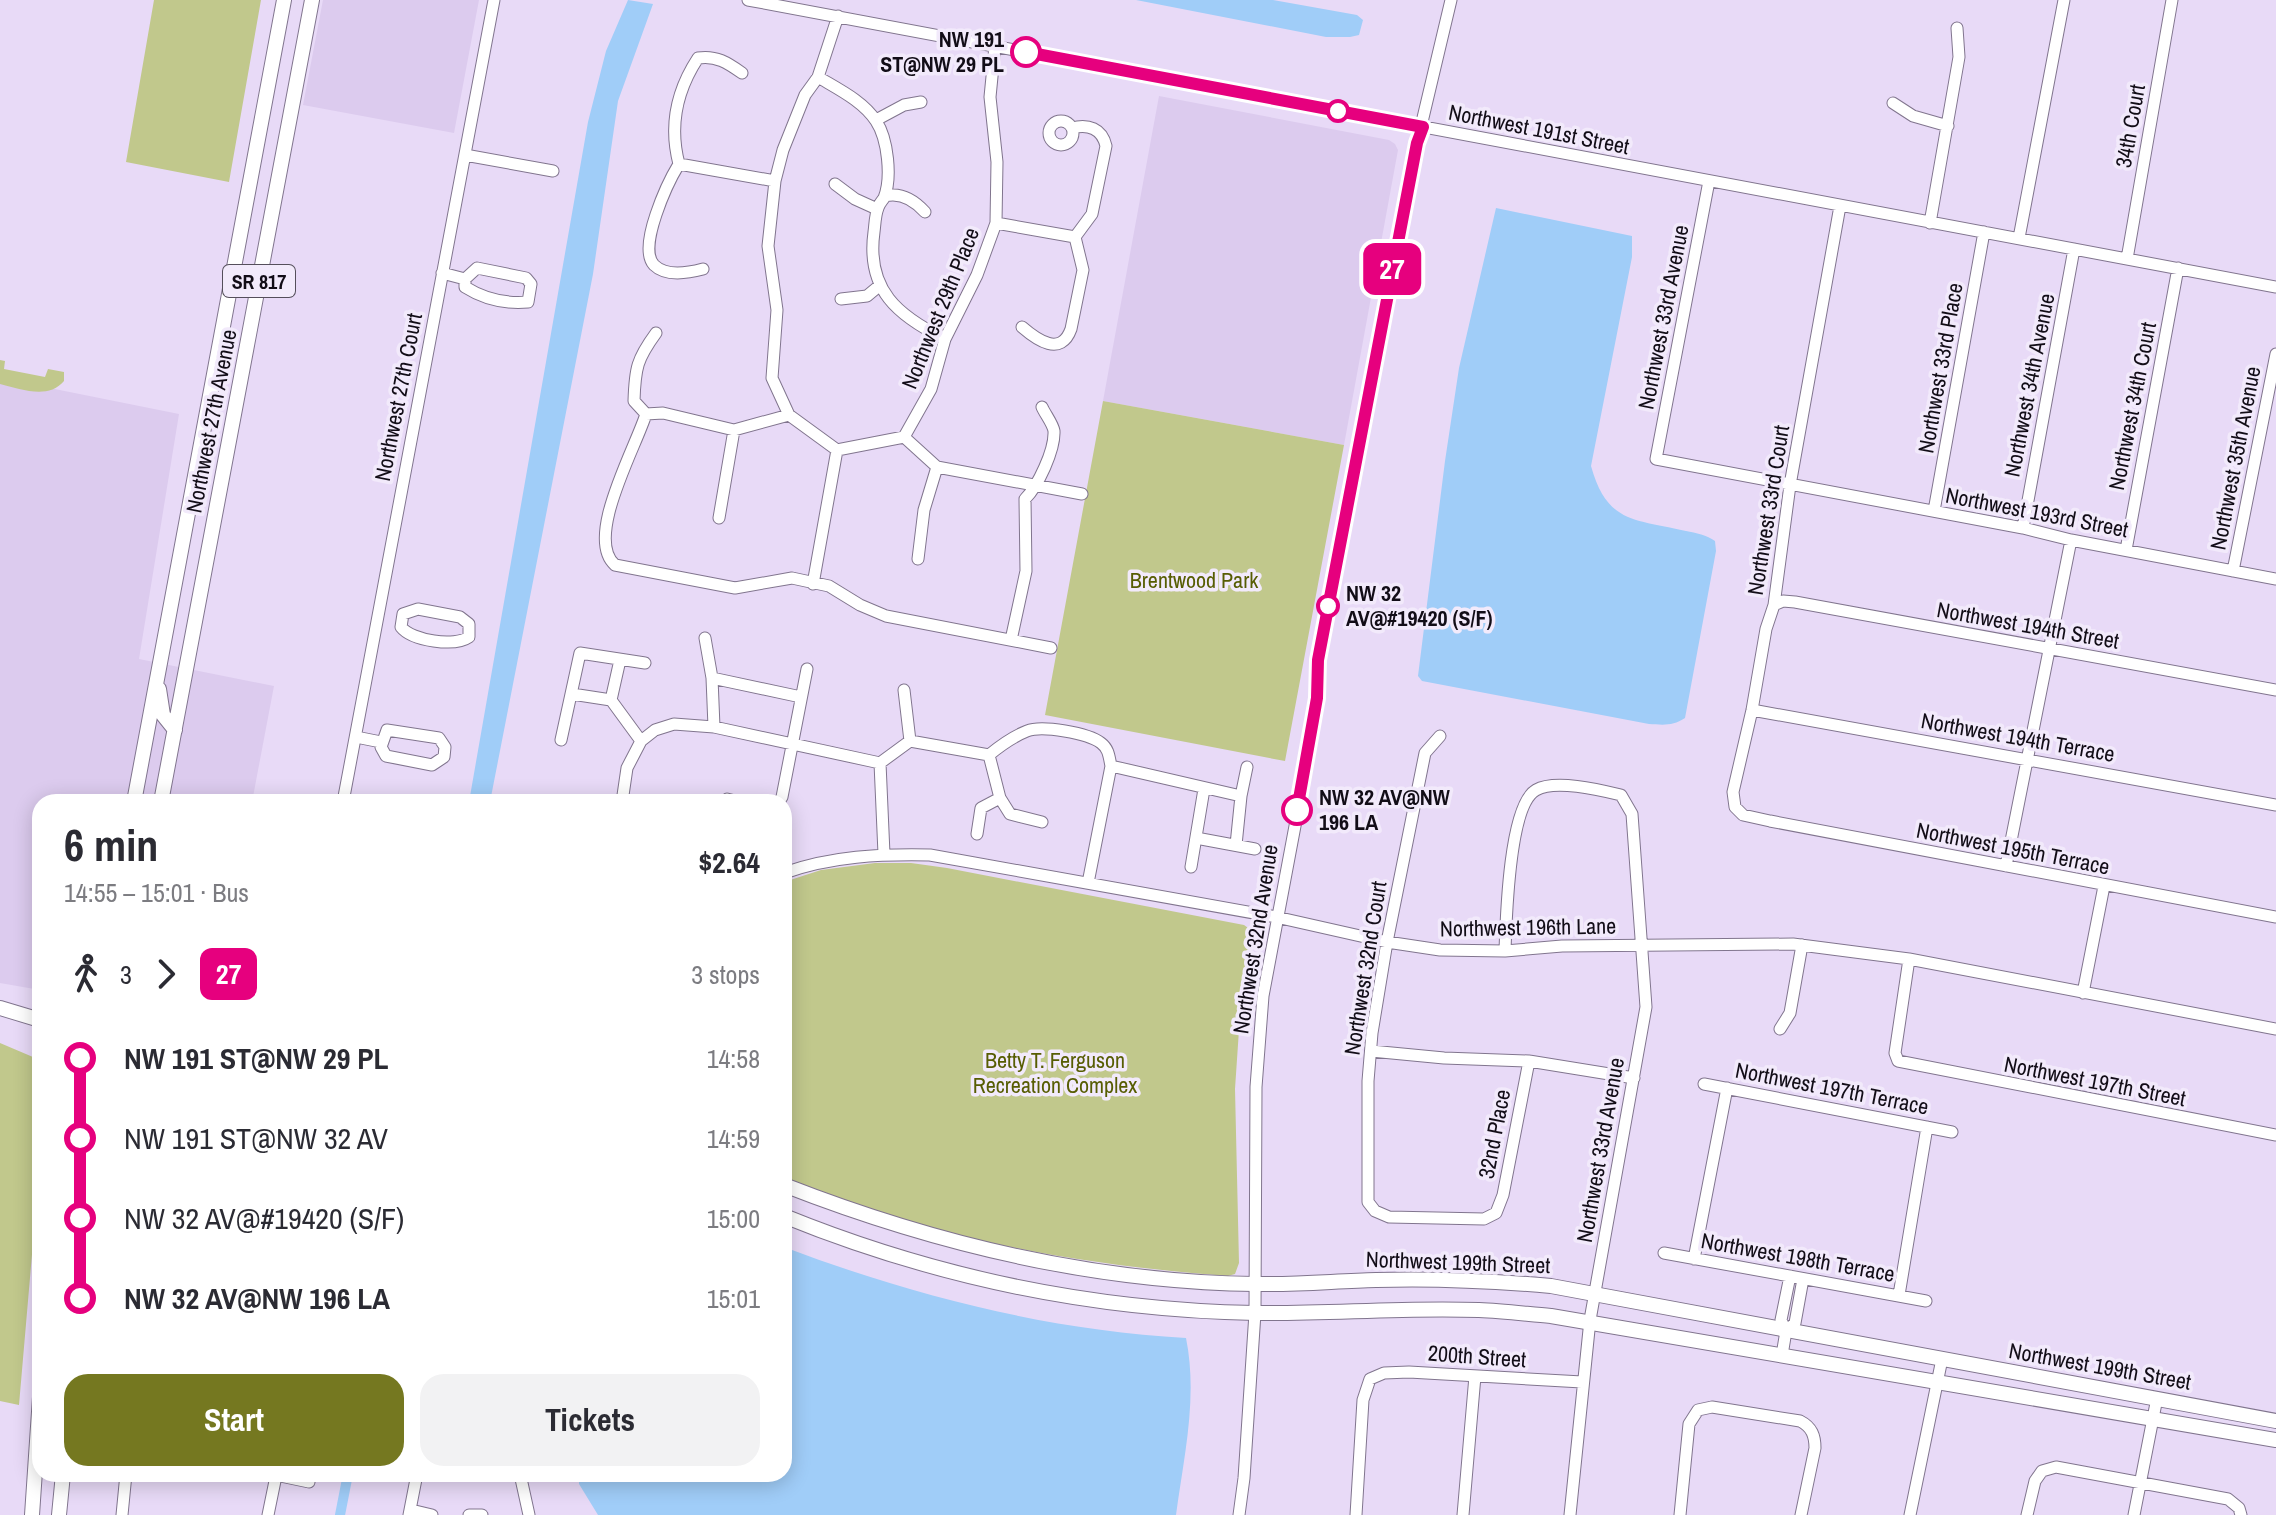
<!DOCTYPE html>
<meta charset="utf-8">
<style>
:root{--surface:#fff;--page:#f2f2f3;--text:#2b2b33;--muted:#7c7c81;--accent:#757820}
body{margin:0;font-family:"Archivo Narrow",sans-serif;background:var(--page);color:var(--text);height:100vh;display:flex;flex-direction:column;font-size:30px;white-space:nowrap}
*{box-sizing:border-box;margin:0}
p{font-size:26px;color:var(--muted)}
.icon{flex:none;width:44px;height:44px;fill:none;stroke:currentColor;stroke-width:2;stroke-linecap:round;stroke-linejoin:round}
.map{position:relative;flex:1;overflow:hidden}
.side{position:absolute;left:32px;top:794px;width:760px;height:688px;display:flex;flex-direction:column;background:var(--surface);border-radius:24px;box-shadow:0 4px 20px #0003}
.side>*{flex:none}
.badge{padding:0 16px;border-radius:12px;font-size:28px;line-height:52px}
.map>.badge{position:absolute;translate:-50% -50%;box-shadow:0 0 0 4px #fff}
.legs{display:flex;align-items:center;gap:12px;height:88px;padding:0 32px;font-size:26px}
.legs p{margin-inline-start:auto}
.head{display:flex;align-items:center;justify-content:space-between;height:136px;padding:0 32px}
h1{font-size:44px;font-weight:800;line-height:60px}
.cta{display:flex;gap:16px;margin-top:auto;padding:16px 32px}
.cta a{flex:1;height:92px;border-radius:24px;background:var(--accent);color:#fff;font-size:32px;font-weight:800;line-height:92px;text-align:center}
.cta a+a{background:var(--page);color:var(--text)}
ul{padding:0 32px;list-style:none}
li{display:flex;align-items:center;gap:28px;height:80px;font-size:30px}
li i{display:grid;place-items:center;width:12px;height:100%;margin:0 10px;background:currentColor}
li i::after{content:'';width:20px;height:20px;margin:-10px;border:6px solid;border-radius:50%;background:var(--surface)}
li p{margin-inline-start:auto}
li:first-child i{background:linear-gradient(#0000 50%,currentColor 0)}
li:last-child i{background:linear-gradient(currentColor 50%,#0000 0)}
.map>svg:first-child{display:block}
</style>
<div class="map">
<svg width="2276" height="1515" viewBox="0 0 2276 1515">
<rect width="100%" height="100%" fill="#e8daf7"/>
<path fill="#dccbee" d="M323,0H479L454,133L303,105Z
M1159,96L1389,140L1395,144L1398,150L1344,445L1103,401Z
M0,378L179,414L139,659L274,686L252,802H40V990L0,983Z"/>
<path fill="#c1c88c" d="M154,0H261L229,182L126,162Z
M0,360L5,361L4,369L45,377L48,369L64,372V381C48,400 21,389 0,384Z
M1103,401L1344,445L1285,761L1045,715Z
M875,863H911L947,868L1244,925L1251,930L1254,937L1240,1015L1235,1089L1239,1263L1235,1274L1228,1276C1133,1269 1039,1256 946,1232C891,1218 838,1198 784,1179V882L821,870Z
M0,1043L40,1060V1162L19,1405L0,1401Z"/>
<path fill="#a0cdf8" d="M628,0L653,4L618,101L593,274L490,802H469L588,122L606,51Z
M1136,0H1273L1357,15L1363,20L1359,35L1350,37H1326Z
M1496,208L1632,236V257L1591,466C1607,524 1635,519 1686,531C1696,533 1707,535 1715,541L1716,551L1685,718C1673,726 1664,725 1649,724L1422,681L1418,676L1445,461L1459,368Z
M784,1247C914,1296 1047,1330 1186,1338C1198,1397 1184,1456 1176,1515H598L579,1484V1474H784Z"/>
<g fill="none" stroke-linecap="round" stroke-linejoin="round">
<path stroke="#a0cdf8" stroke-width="10" d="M340,1515L348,1474"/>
<defs>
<path id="minor" d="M748,0L2276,287
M818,77C838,89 863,101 876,121C888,139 892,178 884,198C882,201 879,204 878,208C875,215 875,225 874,232C866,290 898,316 945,339
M1893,103L1913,116L1948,126
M876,120L904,105L921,102
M1049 133a12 12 0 1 1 24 0a12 12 0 1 1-24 0Z
M465,155L553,171
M679,164L775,181
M1709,181L1656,459L2023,528L2071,540L2276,579
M835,184L855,199L877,209
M885,196C901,192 915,201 925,212
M1840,206L1790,485L1774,605L1766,629L1752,710L1733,792L1735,807L1743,815L1770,821L2276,917
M996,223L1075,237
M1930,223L1959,57L1957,28
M2019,238L2064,0
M2127,259L2172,0
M703,269C688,273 666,277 654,265C637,247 668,182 679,164C669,126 677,90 698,58C716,55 728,63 742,73
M442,273L465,279L477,268L526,278L531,284L528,302C505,304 484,299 465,287V279
M841,299L867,296L879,286
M1022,327C1037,340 1061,357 1071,329L1083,270L1075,237L1092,214L1106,146C1102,128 1088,124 1072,128
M646,414C636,447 584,538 615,565L735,588L792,578L829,586L860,605L886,616L1051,648
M646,414L663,413L734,430L789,415L837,450L904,437L937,467L1082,494
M646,414L634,401C635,368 637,359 656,333
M789,415L772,378L777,310L768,246L775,181L783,150L805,95L818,77L838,16
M904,437L931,389L945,339L977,275L996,223L997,162L990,97L995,46
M1934,511L1984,232
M719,518L734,430
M2023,528L2074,249
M2126,550L2178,268
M918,559L924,510L937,467
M2233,571L2276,354
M813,584L837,450
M1774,605L1783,601L1795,602L2276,690
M418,609L460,617L469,624V637C455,647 412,641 401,627L403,614Z
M705,638L712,678L714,727
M1011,640L1026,571L1025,499C1038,486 1055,450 1054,431C1053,424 1045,414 1042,407
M712,678L801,697
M904,690L910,741
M572,694L611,700L641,741
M611,700L620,660
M1752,710L2276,805
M387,730L439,738L445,747L444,757L432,765L386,756L381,747Z
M1440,736L1425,753L1387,942L1372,1033L1368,1081V1202L1375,1211L1389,1217L1484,1219L1496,1213L1503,1195L1529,1061
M356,737L381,742
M561,740L580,653L645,663
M989,755L1000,798L1010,814L1042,822
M880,763L884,854
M1111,766L1241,796L1236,845
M1241,796L1247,767
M343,802L494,0
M622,802L627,768L641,741L655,730L674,724L714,727L880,763L910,741L989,755C1001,745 1012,737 1027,731C1042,725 1088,733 1101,743C1109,749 1109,757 1111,766L1088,883
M727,802V799L739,802
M779,802L782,797L807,669
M977,834L981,808L1000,798
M1196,838L1255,849
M2006,866L2071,540
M1191,867L1204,789
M784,873C832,856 880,854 930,855L1276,917L1387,942L1440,950L1505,951L1562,946L1793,944L1909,959L2276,1029
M1505,951C1506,921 1509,805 1536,790C1555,779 1600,790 1621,795L1632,814L1646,1007L1590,1320L1570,1515
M1909,959L1895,1053L1898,1061L2276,1135
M2083,993L2104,886
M1780,1029L1790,1013L1802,945
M1371,1051L1444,1058L1529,1061L1634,1078
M1704,1084L1952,1132
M1664,1253L1926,1301
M1694,1259L1727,1088
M1899,1295L1927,1127
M1786,1331L1781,1320L1790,1276
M1782,1355L1786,1331L1795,1323L1803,1279
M271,1474L309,1482
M520,1474L529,1515
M411,1510L432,1515
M122,1515L126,1474
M268,1515L276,1476
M409,1515L417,1474
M469,1515H482
M1239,1515L1244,1478L1255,1313L1256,1087L1263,996L1311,741L1317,698L1318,660L1354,468L1417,143L1451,0
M1356,1515L1363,1400L1370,1379L1384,1373L1409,1372L1582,1382
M1463,1515L1475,1376
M1680,1515L1689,1424L1698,1410L1712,1407L1800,1421C1812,1427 1815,1436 1815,1448L1801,1515
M1910,1515L1942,1359
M2027,1515L2035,1481L2042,1471L2056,1467L2228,1499L2239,1508L2241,1515
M2134,1515L2157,1398"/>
<path id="major" d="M159,689L163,715L175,730
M134,802L284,0
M161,802L312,0
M0,1008L40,1020
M784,1185C935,1244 1092,1282 1255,1284C1295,1285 1336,1281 1376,1280C1435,1278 1493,1281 1551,1286L2276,1421
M784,1216C934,1277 1092,1310 1255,1313C1329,1314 1404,1307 1479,1310C1503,1311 1527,1314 1551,1316L2276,1440
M32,1515L40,1397
M59,1515L63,1474"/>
</defs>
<use href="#minor" stroke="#81758e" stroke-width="13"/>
<use href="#major" stroke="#81758e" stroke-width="16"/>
<use href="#minor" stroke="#fff" stroke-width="11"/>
<use href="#major" stroke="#fff" stroke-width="14"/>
</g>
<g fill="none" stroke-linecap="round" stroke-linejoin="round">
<defs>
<path id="line-1" d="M1026,52L1423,127L1417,143L1318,660L1317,698L1297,810"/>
</defs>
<use href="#line-1" stroke="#fff" stroke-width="18"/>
<use href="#line-1" stroke="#e6007e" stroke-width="12"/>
</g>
<g fill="#fff" stroke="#e6007e" stroke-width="4">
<circle cx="1026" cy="52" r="14"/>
<circle cx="1338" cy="111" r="10"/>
<circle cx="1328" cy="606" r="10"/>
<circle cx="1297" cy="810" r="14"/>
</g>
<g text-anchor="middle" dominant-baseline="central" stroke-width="7" stroke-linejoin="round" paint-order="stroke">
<rect fill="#f2eafb" stroke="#554f5b" stroke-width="2" x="223" y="265" width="72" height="32" rx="6"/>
<g font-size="20" font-weight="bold" fill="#120d17">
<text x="259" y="281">SR 817</text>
</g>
<g font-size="22" font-weight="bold" fill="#120d17" stroke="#f2eafb" text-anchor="start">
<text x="1004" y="39" text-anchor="end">NW 191<tspan x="1004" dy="25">ST@NW 29 PL</tspan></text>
<text x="1346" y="593">NW 32<tspan x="1346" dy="25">AV@#19420 (S/F)</tspan></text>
<text x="1319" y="797">NW 32 AV@NW<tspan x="1319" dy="25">196 LA</tspan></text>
</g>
<g font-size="22" fill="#120d17" stroke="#f2eafb">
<text transform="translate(2130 126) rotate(-80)">34th Court</text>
<text transform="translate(1539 129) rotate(11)">Northwest 191st Street</text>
<text transform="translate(940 308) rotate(-68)">Northwest 29th Place</text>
<text transform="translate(1663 317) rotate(-79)">Northwest 33rd Avenue</text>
<text transform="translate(1940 368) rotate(-80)">Northwest 33rd Place</text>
<text transform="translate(2029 385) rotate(-79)">Northwest 34th Avenue</text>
<text transform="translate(398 397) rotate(-79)">Northwest 27th Court</text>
<text transform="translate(2132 406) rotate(-79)">Northwest 34th Court</text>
<text transform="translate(211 421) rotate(-79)">Northwest 27th Avenue</text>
<text transform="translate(2235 458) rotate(-79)">Northwest 35th Avenue</text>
<text transform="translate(1768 510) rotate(-81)">Northwest 33rd Court</text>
<text transform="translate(2037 512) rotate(11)">Northwest 193rd Street</text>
<text transform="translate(2028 625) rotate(10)">Northwest 194th Street</text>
<text transform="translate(2018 737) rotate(10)">Northwest 194th Terrace</text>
<text transform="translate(2013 848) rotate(11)">Northwest 195th Terrace</text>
<text transform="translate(1528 927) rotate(-1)">Northwest 196th Lane</text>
<text transform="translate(1255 939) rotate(-81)">Northwest 32nd Avenue</text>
<text transform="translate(1365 968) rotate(-81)">Northwest 32nd Court</text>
<text transform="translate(2095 1081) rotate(11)">Northwest 197th Street</text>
<text transform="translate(1832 1088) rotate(11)">Northwest 197th Terrace</text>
<text transform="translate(1494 1134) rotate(-79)">32nd Place</text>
<text transform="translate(1600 1150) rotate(-80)">Northwest 33rd Avenue</text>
<text transform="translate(1798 1257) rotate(10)">Northwest 198th Terrace</text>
<text transform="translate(1458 1262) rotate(2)">Northwest 199th Street</text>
<text transform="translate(1477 1356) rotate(4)">200th Street</text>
<text transform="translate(2100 1366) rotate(10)">Northwest 199th Street</text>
</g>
<g font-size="22" fill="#575d03" stroke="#f2eafb">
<text x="1194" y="580">Brentwood Park</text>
<text x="1055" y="1060">Betty T. Ferguson<tspan x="1055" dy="25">Recreation Complex</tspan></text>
</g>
</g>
</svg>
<b class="badge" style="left:1392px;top:269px;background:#e6007e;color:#fff">27</b>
<section class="side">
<div class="head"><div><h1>6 min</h1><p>14:55 – 15:01 · Bus</p></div><b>$2.64</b></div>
<div class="legs"><svg class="icon" aria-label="walk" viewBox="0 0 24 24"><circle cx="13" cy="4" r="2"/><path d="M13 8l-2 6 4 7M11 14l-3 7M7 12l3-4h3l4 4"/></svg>3<svg class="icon" aria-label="forward" viewBox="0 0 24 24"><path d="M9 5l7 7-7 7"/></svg><b class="badge" style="background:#e6007e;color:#fff">27</b><p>3 stops</p></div>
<ul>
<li><i style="color:#e6007e"></i><b>NW 191 ST@NW 29 PL</b><p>14:58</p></li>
<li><i style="color:#e6007e"></i><span>NW 191 ST@NW 32 AV</span><p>14:59</p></li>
<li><i style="color:#e6007e"></i><span>NW 32 AV@#19420 (S/F)</span><p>15:00</p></li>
<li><i style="color:#e6007e"></i><b>NW 32 AV@NW 196 LA</b><p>15:01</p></li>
</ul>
<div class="cta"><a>Start</a><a>Tickets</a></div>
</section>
</div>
